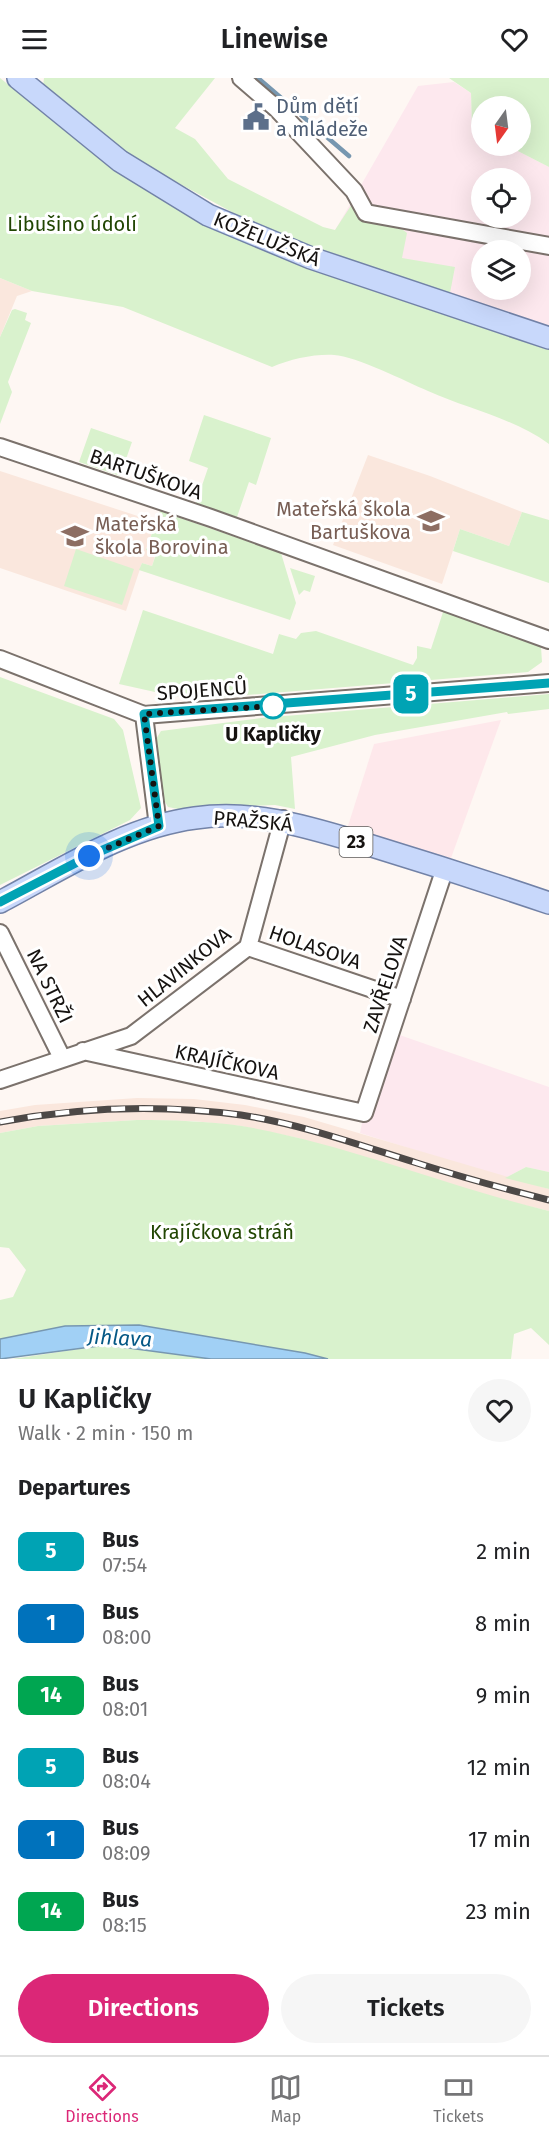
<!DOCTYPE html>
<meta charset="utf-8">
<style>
:root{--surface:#fff;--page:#f6f6f6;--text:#202124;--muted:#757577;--line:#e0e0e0;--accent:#db2777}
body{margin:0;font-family:"Fira Sans",sans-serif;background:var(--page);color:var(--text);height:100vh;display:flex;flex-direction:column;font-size:22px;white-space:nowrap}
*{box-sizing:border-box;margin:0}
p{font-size:20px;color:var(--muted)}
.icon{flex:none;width:33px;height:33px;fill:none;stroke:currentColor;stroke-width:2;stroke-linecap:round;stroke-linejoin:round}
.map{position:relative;height:1281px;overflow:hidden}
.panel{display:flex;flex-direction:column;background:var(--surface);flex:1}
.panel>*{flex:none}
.badge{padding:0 12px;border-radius:9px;font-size:21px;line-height:39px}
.needle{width:39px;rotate:194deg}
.controls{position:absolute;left:471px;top:18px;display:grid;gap:12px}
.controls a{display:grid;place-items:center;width:60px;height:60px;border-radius:50%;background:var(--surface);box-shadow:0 6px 24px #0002;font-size:30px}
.you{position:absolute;width:30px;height:30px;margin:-15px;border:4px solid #fff;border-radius:50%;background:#1a73e8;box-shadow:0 0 0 9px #1a73e833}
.map>.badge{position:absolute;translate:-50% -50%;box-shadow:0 0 0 3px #fff}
h2{padding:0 18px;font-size:22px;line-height:54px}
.round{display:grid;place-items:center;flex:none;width:63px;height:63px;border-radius:32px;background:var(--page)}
.summary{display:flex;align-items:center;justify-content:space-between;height:102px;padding:0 18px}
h1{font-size:28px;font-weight:600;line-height:45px}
.primary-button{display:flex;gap:12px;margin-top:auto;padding:12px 18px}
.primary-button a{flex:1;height:69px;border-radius:36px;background:var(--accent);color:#fff;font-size:24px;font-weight:600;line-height:69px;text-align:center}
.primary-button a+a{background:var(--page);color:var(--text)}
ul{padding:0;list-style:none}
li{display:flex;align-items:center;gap:18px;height:72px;padding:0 18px}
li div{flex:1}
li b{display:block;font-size:22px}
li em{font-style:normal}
li .badge{min-width:66px;font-weight:700;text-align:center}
header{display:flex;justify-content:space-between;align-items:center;height:78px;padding:0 18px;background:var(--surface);font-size:27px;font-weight:600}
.dock{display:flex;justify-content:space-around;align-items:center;height:84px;border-top:2px solid var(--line);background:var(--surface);font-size:16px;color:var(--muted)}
.dock a{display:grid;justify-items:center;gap:3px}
.dock .on{color:var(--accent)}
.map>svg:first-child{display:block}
</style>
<header><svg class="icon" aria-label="menu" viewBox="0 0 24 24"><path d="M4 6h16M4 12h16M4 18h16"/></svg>Linewise<svg class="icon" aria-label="heart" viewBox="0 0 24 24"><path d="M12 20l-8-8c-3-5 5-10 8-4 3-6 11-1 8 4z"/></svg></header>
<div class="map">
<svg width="549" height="1281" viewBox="0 0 549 1281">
<rect width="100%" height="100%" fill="#fef7f3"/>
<path fill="#fee8eb" d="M501,642L451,780L347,751L374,666Z"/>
<path fill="#fde8ee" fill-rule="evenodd" d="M454,4L471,15L472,49L481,54L482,68H508L549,89V261L318,182L418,8ZM482,100H520V140H482ZM482,172H520V212H482Z
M391,954L549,1009V1094L526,1089L505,1100L360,1055L364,1035Z"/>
<path fill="#fae7dd" d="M0,200L32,213L17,218L0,259Z
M368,377L430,398L522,434L509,468L460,451L442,506L333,467Z
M0,393L156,444L146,471L156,475L152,488L142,485L126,533L0,490Z
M137,1020L194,1021L245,1027L304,1039L549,1111V1133L499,1121L298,1060L241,1048L193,1043L137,1042L38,1048L0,1055V1033L35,1027Z"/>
<path fill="#d9f2cd" d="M0,0L70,56L159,119L253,168L314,193L549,272V366C513,340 468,331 428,313C407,304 356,278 334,277C314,276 291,281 272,289L123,229L32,213L0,200Z
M44,0H215L175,50L195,61L228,101L323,149L335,152L354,123L384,137L407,155L402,180L455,189L450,215L282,161L143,86L107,63L43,8Z
M449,0H549V89L508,68H520V28H482L481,54L472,49L471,15Z
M15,231L27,235L25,242L31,245L8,304L12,314L0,346V259L12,232Z
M204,337L271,360L256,407L249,404L237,439L196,425L208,390L189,383Z
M91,350L132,364L120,398L79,384Z
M160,433L281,475L296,525L290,542L139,492L142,485L152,488L156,476L146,472Z
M522,434L549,442V505L453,473L460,451L509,468Z
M76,471L134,491L122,527L64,508Z
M290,490L315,498L310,514L304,512L299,517Z
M444,531L536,563L541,569L542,584L528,594L211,620L173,618L119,606L143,532L273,576L279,556L296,561L301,555L316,553L413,587L417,580V568L431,571Z
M0,599L114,641L123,652L141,730L130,742L0,807Z
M549,616V631L508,636L507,634L375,657L291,679L295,731L275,727L178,731L168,729L161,717L153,666L161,653L261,640Z
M137,1042C172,1042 207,1043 242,1048C347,1066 446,1108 549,1133V1267L531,1250L514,1256L511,1281H328L139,1247L65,1248L0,1261V1222L13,1219L26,1192L9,1170L0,1169V1055L38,1048Z
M526,1089L549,1094V1111L505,1100Z
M106,1267L211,1281H12Z"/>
<path fill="#a1d0f5" stroke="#7797b0" stroke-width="1.5" d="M139,1247L305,1275L328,1281H211L106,1267L0,1281V1261L65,1248Z"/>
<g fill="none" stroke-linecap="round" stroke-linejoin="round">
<path stroke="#7797b0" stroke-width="4.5" d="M258,0L349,78"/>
<defs>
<path id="minor" d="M241,0L277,31L354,113L366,135L549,168
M0,369L211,440L549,562
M0,581L144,637L549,605
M144,637L158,748
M0,855L62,980
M248,869L402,921
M83,973L364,1035L445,790
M0,1002L131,958L248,869L283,741"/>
<path id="major" d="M18,0L120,83L208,137L311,180L549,260
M0,824C61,792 125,749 195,740C257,731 314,751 372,768C431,786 490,805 549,825"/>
</defs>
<use href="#minor" stroke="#7b726c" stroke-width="20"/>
<use href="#major" stroke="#7282a7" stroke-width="24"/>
<use href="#minor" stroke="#fff" stroke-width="16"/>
<use href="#major" stroke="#c8d8fb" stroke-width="21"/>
<defs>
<path id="rail" d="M0,1044C80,1029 160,1026 241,1037C301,1046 359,1067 417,1085C461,1099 505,1111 549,1122"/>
</defs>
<use href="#rail" stroke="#4c4846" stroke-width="7"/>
<use href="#rail" stroke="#fff" stroke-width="4.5" stroke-dasharray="14" stroke-linecap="butt"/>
</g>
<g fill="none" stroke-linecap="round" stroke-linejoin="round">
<defs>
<path id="line" d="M0,824L89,778L159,748L144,636L549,605"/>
</defs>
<use href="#line" stroke="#fff" stroke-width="14"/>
<use href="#line" stroke="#00a3b4" stroke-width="9"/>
<path stroke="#151210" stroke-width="6" stroke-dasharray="0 10.8" d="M89,778L159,748L144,636L273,628"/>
</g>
<defs>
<symbol id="civic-bare" viewBox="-9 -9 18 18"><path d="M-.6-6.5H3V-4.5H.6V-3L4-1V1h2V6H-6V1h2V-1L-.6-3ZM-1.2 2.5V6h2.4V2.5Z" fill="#5c6f8a" stroke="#fff" stroke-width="2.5" paint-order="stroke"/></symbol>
<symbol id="school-bare" viewBox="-9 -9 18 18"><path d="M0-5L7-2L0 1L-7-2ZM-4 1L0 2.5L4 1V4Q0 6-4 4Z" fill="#8d6e63" stroke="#fff" stroke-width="2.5" paint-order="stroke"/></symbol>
</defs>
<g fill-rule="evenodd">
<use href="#civic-bare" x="237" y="20" width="38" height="38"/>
<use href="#school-bare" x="412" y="424" width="38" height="38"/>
<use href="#school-bare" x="56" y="439" width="38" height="38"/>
</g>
<circle fill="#fff" stroke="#00a3b4" stroke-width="3" cx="273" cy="628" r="12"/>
<g text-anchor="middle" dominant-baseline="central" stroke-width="6" stroke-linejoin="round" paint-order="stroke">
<rect fill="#fff" stroke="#5b5958" stroke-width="1.5" x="339.5" y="749" width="33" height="30" rx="4.5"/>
<g font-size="18" font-weight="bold" fill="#151210">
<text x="356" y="764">23</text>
</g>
<g font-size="20" fill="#4e5e75" stroke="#fff" text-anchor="start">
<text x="276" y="28">Dům dětí<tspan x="276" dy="23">a mládeže</tspan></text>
</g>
<g font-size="20" fill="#214602" stroke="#fff">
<text x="72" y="146">Libušino údolí</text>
<text x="222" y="1154">Krajíčkova stráň</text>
</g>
<g font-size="20" fill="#151210" stroke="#fff">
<text transform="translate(267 161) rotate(22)">KOŽELUŽSKÁ</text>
<text transform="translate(146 396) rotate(19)">BARTUŠKOVA</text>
<text transform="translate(202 612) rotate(-4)">SPOJENCŮ</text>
<text transform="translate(253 743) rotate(5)">PRAŽSKÁ</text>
<text transform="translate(315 869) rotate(19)">HOLASOVA</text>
<text transform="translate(184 889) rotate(-39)">HLAVINKOVA</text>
<text transform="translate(385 906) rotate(-72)">ZAVŘELOVA</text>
<text transform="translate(50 908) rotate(64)">NA STRŽI</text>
<text transform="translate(227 984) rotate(12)">KRAJÍČKOVA</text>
</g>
<g font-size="20" fill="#785e54" stroke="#fff" text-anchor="end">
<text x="411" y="431">Mateřská škola<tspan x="411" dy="23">Bartuškova</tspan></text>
<text x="95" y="446" text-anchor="start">Mateřská<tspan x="95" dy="23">škola Borovina</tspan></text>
</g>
<g font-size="20" font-weight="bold" fill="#151210" stroke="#fff">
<text x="273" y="656">U Kapličky</text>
</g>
<g font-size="21" font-style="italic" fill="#055885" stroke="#fff">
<text transform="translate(120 1260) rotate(3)">Jihlava</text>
</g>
</g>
</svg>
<div class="controls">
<a><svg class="needle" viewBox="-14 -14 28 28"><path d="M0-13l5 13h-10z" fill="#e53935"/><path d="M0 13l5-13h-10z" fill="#757577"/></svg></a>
<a><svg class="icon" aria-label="locate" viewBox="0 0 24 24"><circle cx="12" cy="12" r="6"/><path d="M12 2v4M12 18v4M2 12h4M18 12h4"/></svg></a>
<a><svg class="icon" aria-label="layers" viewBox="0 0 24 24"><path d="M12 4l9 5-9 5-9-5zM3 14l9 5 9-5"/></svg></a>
</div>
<div class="you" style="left:89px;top:778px"></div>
<b class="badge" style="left:411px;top:616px;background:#00a3b4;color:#fff">5</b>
</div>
<section class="panel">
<div class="summary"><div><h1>U Kapličky</h1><p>Walk · 2 min · 150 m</p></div><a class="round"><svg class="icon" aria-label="heart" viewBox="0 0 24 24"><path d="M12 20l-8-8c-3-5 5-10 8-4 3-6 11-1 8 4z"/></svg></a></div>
<h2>Departures</h2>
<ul>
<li><span class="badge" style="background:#00a3b4;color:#fff">5</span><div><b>Bus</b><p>07:54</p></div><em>2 min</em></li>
<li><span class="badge" style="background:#0072bc;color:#fff">1</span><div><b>Bus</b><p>08:00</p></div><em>8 min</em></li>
<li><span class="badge" style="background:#00a651;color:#fff">14</span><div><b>Bus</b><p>08:01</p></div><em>9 min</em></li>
<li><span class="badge" style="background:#00a3b4;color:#fff">5</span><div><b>Bus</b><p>08:04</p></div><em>12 min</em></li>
<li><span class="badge" style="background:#0072bc;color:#fff">1</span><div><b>Bus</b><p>08:09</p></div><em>17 min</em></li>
<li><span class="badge" style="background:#00a651;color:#fff">14</span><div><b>Bus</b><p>08:15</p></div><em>23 min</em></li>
</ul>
<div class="primary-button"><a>Directions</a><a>Tickets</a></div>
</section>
<nav class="dock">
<a class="on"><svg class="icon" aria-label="directions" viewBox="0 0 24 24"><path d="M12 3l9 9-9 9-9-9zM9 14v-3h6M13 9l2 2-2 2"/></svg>Directions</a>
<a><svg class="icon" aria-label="map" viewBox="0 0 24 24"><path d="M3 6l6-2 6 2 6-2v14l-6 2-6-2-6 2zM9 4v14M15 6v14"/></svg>Map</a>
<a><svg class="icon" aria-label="tickets" viewBox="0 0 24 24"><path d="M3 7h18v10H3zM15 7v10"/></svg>Tickets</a>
</nav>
